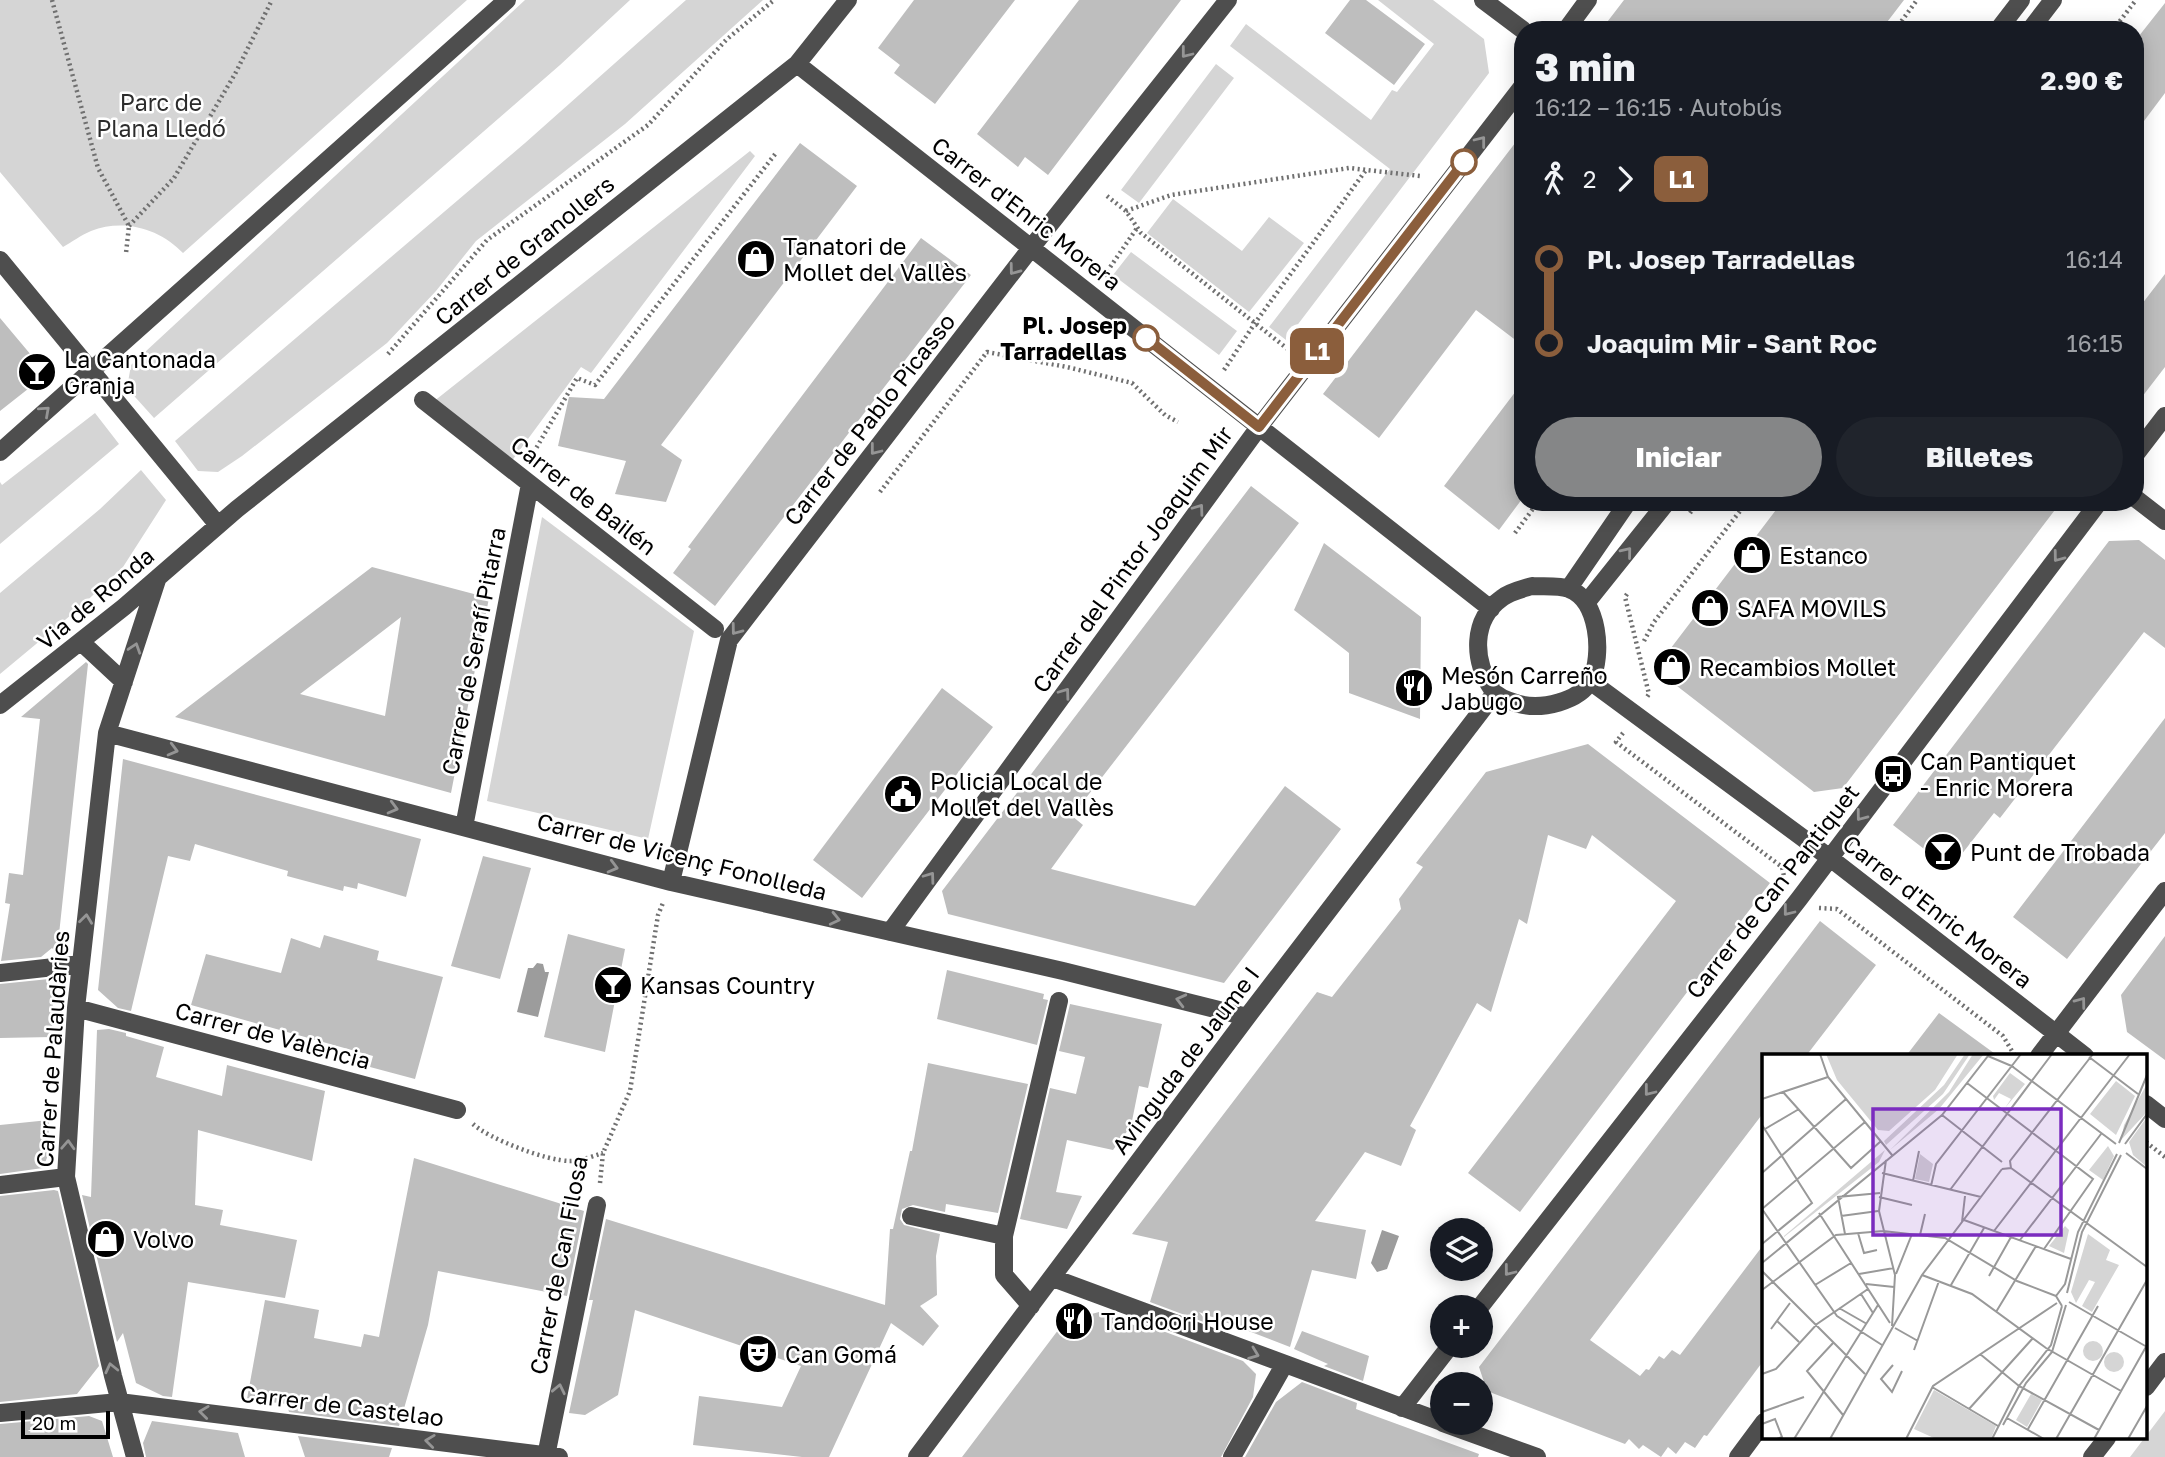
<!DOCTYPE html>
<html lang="es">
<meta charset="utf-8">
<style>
:root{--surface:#171b24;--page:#20242c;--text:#f1f3f6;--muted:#9ea1a6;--accent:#858687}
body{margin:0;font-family:"Golos Text",sans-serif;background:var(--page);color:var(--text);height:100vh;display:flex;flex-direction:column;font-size:26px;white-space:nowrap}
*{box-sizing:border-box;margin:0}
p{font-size:23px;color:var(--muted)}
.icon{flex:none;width:38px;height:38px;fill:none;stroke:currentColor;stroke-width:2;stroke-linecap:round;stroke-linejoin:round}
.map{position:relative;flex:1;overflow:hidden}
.sheet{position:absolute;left:1514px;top:21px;width:630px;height:490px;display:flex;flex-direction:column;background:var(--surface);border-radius:28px;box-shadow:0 4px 18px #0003}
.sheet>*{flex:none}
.badge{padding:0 14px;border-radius:10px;font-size:24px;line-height:46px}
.controls{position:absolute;left:1430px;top:1218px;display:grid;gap:14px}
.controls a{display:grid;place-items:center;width:63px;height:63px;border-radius:50%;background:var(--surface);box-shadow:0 4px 18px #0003;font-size:35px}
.scale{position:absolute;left:21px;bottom:18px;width:89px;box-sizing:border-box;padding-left:7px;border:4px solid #000;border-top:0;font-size:19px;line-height:24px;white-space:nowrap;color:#000;-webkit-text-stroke:5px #fff;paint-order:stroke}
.map>.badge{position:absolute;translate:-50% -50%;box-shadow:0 0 0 4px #fff}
.legs{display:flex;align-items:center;gap:10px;height:77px;padding:0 21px;font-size:23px}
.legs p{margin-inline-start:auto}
.summary{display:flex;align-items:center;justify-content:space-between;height:119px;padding:0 21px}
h1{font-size:38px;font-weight:800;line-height:52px}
.action{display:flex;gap:14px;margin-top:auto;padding:14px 21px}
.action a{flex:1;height:80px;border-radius:42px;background:var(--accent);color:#fff;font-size:28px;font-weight:800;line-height:80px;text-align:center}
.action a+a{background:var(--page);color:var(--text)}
ul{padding:0 21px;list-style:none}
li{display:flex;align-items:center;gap:24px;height:84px;font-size:26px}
li i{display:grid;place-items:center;width:10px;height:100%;margin:0 9px;background:currentColor}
li i::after{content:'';width:18px;height:18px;margin:-9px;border:5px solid;border-radius:50%;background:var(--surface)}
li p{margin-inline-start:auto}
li:first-child i{background:linear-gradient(#0000 50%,currentColor 0)}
li:last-child i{background:linear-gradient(currentColor 50%,#0000 0)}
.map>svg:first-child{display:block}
</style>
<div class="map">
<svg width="2165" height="1457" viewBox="0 0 2165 1457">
<rect width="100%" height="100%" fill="#fff"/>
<path fill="#d5d5d5" d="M0,0H467L183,253C160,229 124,218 91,231C81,235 72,242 63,247L0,172Z
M525,0H630L560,65L154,418L127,388L131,365Z
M686,0H763L625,124L476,241L436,291L387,343L242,456L218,472L198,471L175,441L525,143Z
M1378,0H1433L1484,39L1489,73L1286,340L1269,327L1390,169L1230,46L1246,24L1371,120L1392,90L1397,92L1434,44Z
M1216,64L1234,78L1139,203L1121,190Z
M750,151L755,156L591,373L581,367L511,462L433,402Z
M1173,199L1242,251L1269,217L1304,243L1249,312L1147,233Z
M1131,252L1237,331L1219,355L1113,275Z
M95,413L119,444L0,544V482L2,485Z
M141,470L166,500L123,567L77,610L0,674V593L100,509Z
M542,517L694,631L648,839L487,801Z
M2165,1411V1457H2130Z"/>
<path fill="#9c9c9c" d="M537,963L543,964L545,972H549L538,1017L517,1012L528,968H533Z
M1382,1230L1399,1236L1387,1269L1377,1272L1371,1263Z"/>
<path fill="#bebebe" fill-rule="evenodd" d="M914,0H1015L935,104L894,73L900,65L878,48Z
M1079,0H1181L1048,175L1025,157L1018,167L977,134Z
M1350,0H1366L1425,44L1394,85L1325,33Z
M1624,0H1904L1881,30H1601Z
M2165,3V93L2135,133V41Z
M1522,134V345L1476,310L1379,438L1323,394Z
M800,143L857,186L661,445L682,460L666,502L615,494L626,461L558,446L569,397L604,399Z
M921,238L971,275L715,606L673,573L691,549L688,547Z
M2165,274V367L2135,406V313Z
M0,318L47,374L0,411Z
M1522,383V499L1499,530L1444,486Z
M1251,486L1299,523L1072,816L1083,825L1051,869L1195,906L1285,786L1341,829L1224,983L948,914L942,891Z
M1782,502H2061L1843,788L1814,792L1655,669Z
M2139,540L2165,560V648L2144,632L2000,818L1994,813L1950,869L1893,825L2109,541Z
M1324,543L1421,617L1420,719L1349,693V653L1294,610Z
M372,567L489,598L451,793L175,717ZM401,617L385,716L300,694L353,654Z
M86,662L88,664L57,953L52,948L41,957L1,961L10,904L5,903L9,873L23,875L40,719L21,717Z
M942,688L993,727L862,898L813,860Z
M2165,718V833L2067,959L2013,917Z
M1588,744L1770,883L1520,1212L1468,1173L1676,901L1592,835L1586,849L1548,835L1527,924L1519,919L1491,1012L1477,1003L1410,1126L1416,1130L1401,1166L1365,1152L1315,1221L1366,1230L1356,1279L1312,1270L1290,1347L1199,1312L1209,1324L1150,1302L1168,1242L1132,1234L1317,992L1332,997L1401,909L1399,899L1423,867L1416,863L1486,772Z
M123,759L421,839L406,897L358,883L357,889L344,886L343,891L287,876L288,871L195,844L190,861L168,856L131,1011L118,1008L98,990Z
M483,856L531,868L500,979L451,966Z
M1820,921L1876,965L1806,1056H1764V1112L1590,1340L1640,1376L1646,1369L1649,1370L1659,1356L1664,1359L1672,1350L1680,1355L1764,1244V1360L1707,1436L1704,1435L1695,1448L1685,1442L1676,1454L1668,1447L1661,1457L1643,1445L1639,1449L1629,1439L1625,1444L1487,1391L1479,1367Z
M568,934L625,949L605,1052L544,1037Z
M324,935L379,951L377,960L443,977L415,1079L370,1067L373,1056L191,1005L206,954L281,973L291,938L320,948Z
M2165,936V1060L2127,1032L2121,995Z
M947,970L1044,994L1043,999L1048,1000L1037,1045L937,1019Z
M49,979L53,989L52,1037L0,1038V984Z
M1070,1004L1162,1024L1148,1088L1139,1086L1131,1126L1113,1150L1067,1140L1056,1192L1082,1196L1067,1229L1020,1219L1050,1088L1076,1094L1085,1057L1059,1051Z
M1939,1013L1998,1056H1906Z
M109,1029L126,1033V1036L164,1047L156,1077L222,1096L227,1065L325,1091L312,1161L198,1130L195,1205L223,1210L220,1225L297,1240L285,1298L188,1282L172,1397L163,1396L136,1383L123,1333L117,1342L82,1195L91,1197L97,1030Z
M928,1063L1028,1084L998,1213L946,1204L945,1212L913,1205L902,1209L900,1219L904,1225L940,1234L936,1256L937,1295L920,1306L939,1326L923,1346L891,1323L829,1457H802L693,1445L699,1396L782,1407L801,1366L635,1310L618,1395L585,1415L569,1413L593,1300H589L606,1219L885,1305L890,1229H893L910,1151H912Z
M49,1120L48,1155L43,1168L0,1174V1125Z
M414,1158L584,1211L567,1296L438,1271L428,1325L399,1426L289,1412L287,1404L247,1399L265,1300L319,1310L314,1338L361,1347L364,1334L379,1337Z
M54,1190L58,1191L99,1366L77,1394L0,1402V1196Z
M1099,1312L1142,1328L1144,1324L1243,1361L1256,1374L1253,1397L1221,1457H962L1065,1321Z
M1302,1331L1369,1356L1363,1381L1324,1366L1328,1364L1294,1349Z
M1302,1382L1357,1403L1356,1409L1479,1454L1478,1457H1245L1276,1402Z
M89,1416L102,1421L113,1457H0V1424Z
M152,1421L238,1433L245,1457H146L143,1443Z
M298,1436L392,1448L389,1457H305Z"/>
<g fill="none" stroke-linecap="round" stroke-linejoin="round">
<path stroke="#707070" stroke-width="4.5" stroke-dasharray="2 3.5" stroke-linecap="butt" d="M52,0L98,168L129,226L126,253
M1895,30L1917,0
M2113,30L2136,0
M1107,196L1126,211L1141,233L1289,350
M1126,211L1171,195L1349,168L1420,176
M129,226L174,178L235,74L272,0
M1104,276L1137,228
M388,354L487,240L648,125L726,40L774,0
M1224,370L1255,323L1366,170
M531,457L577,378L595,385L776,153
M880,492L987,352L1067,367L1132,383L1165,415L1178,422
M1690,513L1698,502
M1515,533L1538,502
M1627,594L1625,597L1649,694L1647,697
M1644,641L1654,622L1747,502
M1623,733L1616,742L1782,867L1785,881
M1819,908L1837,909L2003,1036L2015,1056
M473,1124C489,1139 547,1161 570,1161C581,1161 593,1156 603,1153
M2146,1142L2165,1157
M600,1183L603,1153L630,1091L658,915L663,903"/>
<path stroke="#4e4e4e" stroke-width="18" d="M1483,0L1523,30
M1566,30L1588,0
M1998,30L2021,0
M2030,30L2053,0
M797,64L1491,609
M0,260L218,525
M423,400L715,629
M0,452L507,0
M2135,455L2165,416
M2135,498L2165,521
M1532,586C1542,587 1559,585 1569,589C1599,600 1603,655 1591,680C1579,702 1541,710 1519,704C1510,701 1497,698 1492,689C1473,660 1471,620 1502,598C1509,592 1522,589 1532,586Z
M1569,588L1628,502
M1587,602L1667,502
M81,642L124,682
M1590,681L1830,858L2085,1056
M0,705L124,607L237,509L797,64L848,0
M107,733L671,882L1063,971L1247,1017
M464,827L530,484
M671,882L729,640L1031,248L1228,0
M890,932L1259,427L1522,87
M0,973L81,964
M76,1008L457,1110
M2039,1056L2165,891
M2146,1104L2165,1119
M0,1185L66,1177
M911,1216L1004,1236
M1053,1278L1442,1422
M1031,1306L1004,1275V1236L1059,1001
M1480,1307L1799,899L2099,502
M2146,1387L2165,1362
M1402,1408L1450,1346
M0,1413L119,1402L559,1457
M1443,1423L1537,1457
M546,1456L597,1205
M135,1457L113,1376L66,1177L76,1008L107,733L157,580
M917,1457L1247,1017L1495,693
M1232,1457L1284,1365
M1738,1457L1764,1422
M2092,1457L2107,1438"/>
</g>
<defs><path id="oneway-chevron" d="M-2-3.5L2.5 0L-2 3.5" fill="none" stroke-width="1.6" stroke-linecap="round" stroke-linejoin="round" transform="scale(1.75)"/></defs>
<g stroke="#959595">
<use href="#oneway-chevron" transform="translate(1186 53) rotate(128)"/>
<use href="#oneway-chevron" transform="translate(1481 141) rotate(-52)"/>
<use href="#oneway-chevron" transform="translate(1014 270) rotate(127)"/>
<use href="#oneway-chevron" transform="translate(45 411) rotate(-42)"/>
<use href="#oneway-chevron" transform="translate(875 450) rotate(128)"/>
<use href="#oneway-chevron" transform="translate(1199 509) rotate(-54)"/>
<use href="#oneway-chevron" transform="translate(1627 552) rotate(-51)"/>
<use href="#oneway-chevron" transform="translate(2058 557) rotate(127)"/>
<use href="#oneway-chevron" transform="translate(736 630) rotate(127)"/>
<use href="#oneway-chevron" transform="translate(135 648) rotate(-72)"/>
<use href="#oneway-chevron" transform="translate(1065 693) rotate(-54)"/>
<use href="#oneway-chevron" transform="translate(173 750) rotate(15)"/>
<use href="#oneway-chevron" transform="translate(393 808) rotate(15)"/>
<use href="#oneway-chevron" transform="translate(1861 816) rotate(127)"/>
<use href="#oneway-chevron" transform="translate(613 867) rotate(15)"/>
<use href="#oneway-chevron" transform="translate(930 877) rotate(-54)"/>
<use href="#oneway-chevron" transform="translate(1788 911) rotate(128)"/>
<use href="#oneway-chevron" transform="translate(86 919) rotate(-83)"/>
<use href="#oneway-chevron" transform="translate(835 919) rotate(13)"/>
<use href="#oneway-chevron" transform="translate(1181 1000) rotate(-166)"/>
<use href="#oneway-chevron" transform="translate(2081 1002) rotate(-53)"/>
<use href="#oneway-chevron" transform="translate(1649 1091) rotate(128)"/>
<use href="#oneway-chevron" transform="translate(68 1145) rotate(-87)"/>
<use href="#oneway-chevron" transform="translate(1509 1271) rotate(128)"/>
<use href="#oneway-chevron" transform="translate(1254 1354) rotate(21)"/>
<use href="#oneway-chevron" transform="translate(111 1368) rotate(-103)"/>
<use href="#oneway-chevron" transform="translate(559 1389) rotate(-78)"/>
<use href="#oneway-chevron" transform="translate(204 1412) rotate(-173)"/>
<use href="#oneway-chevron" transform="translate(430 1441) rotate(-173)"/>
</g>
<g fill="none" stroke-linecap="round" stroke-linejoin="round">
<defs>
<path id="line-1" d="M1146,338L1259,427L1464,162"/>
</defs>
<use href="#line-1" stroke="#fff" stroke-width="16"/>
<use href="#line-1" stroke="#8b5e3c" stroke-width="10"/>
</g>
<defs>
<symbol id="shop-disc" viewBox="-11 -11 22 22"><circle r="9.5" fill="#000" stroke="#fff"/><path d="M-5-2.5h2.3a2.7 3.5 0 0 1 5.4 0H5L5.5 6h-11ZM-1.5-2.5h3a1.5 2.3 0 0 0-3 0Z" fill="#fff"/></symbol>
<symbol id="bar-disc" viewBox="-11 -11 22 22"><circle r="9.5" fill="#000" stroke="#fff"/><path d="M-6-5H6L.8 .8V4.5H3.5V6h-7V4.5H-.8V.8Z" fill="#fff"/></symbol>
<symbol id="restaurant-disc" viewBox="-11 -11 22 22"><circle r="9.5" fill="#000" stroke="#fff"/><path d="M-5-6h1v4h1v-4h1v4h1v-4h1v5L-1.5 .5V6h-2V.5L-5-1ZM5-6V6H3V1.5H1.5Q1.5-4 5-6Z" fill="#fff"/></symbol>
<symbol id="bus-disc" viewBox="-11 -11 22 22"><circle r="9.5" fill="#000" stroke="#fff"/><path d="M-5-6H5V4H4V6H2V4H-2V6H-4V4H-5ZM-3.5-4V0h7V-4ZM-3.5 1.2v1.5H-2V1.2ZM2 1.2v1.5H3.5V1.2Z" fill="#fff"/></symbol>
<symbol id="civic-disc" viewBox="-11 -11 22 22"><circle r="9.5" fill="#000" stroke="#fff"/><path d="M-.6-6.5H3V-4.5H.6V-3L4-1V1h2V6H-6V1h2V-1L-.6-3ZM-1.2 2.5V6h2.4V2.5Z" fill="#fff"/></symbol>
<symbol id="theatre-disc" viewBox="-11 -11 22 22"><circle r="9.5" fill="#000" stroke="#fff"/><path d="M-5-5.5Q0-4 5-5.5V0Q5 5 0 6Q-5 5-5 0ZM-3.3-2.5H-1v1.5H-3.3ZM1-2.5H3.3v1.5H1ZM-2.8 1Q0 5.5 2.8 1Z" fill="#fff"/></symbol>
</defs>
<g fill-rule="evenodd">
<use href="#shop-disc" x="734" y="237" width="44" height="44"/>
<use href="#bar-disc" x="15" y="350" width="44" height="44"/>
<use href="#shop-disc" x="1730" y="533" width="44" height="44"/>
<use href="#shop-disc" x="1688" y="586" width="44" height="44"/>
<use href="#shop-disc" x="1650" y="645" width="44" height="44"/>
<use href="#restaurant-disc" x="1392" y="666" width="44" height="44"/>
<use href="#bus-disc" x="1871" y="752" width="44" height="44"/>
<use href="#civic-disc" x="881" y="772" width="44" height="44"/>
<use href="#bar-disc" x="1921" y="830" width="44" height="44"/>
<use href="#bar-disc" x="591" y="963" width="44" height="44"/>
<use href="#shop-disc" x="84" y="1217" width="44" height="44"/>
<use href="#restaurant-disc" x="1052" y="1299" width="44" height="44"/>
<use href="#theatre-disc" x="736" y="1332" width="44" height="44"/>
</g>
<g fill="#fff" stroke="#8b5e3c" stroke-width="3.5">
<circle cx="1464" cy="162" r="12"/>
<circle cx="1146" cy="338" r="12"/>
</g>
<g text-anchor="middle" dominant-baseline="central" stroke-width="5" stroke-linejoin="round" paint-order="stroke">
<g font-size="23" fill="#2c2c2c" stroke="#fff">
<text x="161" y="102">Parc de<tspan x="161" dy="26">Plana Lledó</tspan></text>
</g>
<g font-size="23" fill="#000" stroke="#fff">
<text transform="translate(1027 213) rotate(38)">Carrer d'Enric Morera</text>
<text transform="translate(524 250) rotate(-39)">Carrer de Granollers</text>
<text transform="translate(869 419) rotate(-52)">Carrer de Pablo Picasso</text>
<text transform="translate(584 495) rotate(38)">Carrer de Bailén</text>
<text transform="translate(1132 559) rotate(-54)">Carrer del Pintor Joaquim Mir</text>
<text transform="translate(95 598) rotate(-40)">Via de Ronda</text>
<text transform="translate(473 651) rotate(-79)">Carrer de Serafí Pitarra</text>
<text transform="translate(682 856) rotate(14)">Carrer de Vicenç Fonolleda</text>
<text transform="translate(1772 891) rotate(-52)">Carrer de Can Pantiquet</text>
<text transform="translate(1938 911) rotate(38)">Carrer d'Enric Morera</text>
<text transform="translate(273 1035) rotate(15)">Carrer de València</text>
<text transform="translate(52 1049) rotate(-86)">Carrer de Palaudàries</text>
<text transform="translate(1185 1060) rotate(-53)">Avinguda de Jaume I</text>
<text transform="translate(558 1265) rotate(-79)">Carrer de Can Filosa</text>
<text transform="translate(342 1405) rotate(7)">Carrer de Castelao</text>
</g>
<g font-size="23" fill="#000" stroke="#fff" text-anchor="start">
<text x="783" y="246">Tanatori de<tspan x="783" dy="26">Mollet del Vallès</tspan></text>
<text x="64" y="359">La Cantonada<tspan x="64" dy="26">Granja</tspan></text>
<text x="1779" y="555">Estanco</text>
<text x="1737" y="608">SAFA MOVILS</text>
<text x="1699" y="667">Recambios Mollet</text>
<text x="1441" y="675">Mesón Carreño<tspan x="1441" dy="26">Jabugo</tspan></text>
<text x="1920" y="761">Can Pantiquet<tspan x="1920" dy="26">- Enric Morera</tspan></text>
<text x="930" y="781">Policia Local de<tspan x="930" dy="26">Mollet del Vallès</tspan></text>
<text x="1970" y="852">Punt de Trobada</text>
<text x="640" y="985">Kansas Country</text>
<text x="133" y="1239">Volvo</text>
<text x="1101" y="1321">Tandoori House</text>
<text x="785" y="1354">Can Gomá</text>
</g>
<g font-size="23" font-weight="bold" fill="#000" stroke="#fff" text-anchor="end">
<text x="1127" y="325">Pl. Josep<tspan x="1127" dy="26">Tarradellas</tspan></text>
</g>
</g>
<g transform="translate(1762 1054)">
<rect width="385" height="385" fill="#fff"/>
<path d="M64,0H196L173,36L127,77L116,76L75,26ZM203,0H208L181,40L124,91L122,87L182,31ZM211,0H222L177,55L128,96L187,38ZM248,19L263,30L243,54L249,45L237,39L232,46L231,42ZM354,27L373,42L354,81L328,60ZM385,30V58L359,86L362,71ZM385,63V113L371,101L367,88ZM346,92L352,102L341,126L327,116ZM123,96L117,108L22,183V182ZM158,100L171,110L167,128L153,125ZM303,172L307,176L302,199L287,192ZM326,180L348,196L344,206L357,211L330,258L320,252L333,228L327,226L314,249L309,238ZM321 297a10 10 0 1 1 20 0a10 10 0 1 1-20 0ZM342 308a10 10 0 1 1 20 0a10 10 0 1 1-20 0ZM172,336L234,372L229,385H174L152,375ZM269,340L280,346L265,373L254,366Z" fill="#d5d5d5"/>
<path fill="none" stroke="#999" stroke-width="2" d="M58,0L66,23L130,101M327,3L376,40M251,13L354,90M205,29L331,125L282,195M21,38L89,114L119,87M0,45L66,23M180,61L240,108M0,71L50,149L0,190M3,75L37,55M357,89L385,21M363,90L385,60M364,99L385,115M124,106L117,157L133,221L130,272M249,114L385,213M240,115L249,114L248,107L331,0M0,119L84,45M120,119L219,143M151,127L157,97M169,132L174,110L259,0M188,136L290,0M117,143L150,151M0,155L75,262L120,291M0,155L103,68M57,159L128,269M79,162L116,157M202,166L309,205M200,168L203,142M232,177L368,0M96,179L102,199L115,196M83,180L76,143L118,139M158,181L163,160M258,186L339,80M0,209L180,61L226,2L252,13M0,217L103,320M97,220L132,214M134,220L150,180M160,221L210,240L284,294L359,337M227,222L249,183M104,230L132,233M53,231L89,209M189,231L222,174M0,236L74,181L121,177L183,184L255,227L294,242M305,239L320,178L359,101M99,240L111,259M307,248L385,293M300,252L294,242L303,230L316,178L355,100M77,254L105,270M234,258L274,192M15,267L37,288M133,274L156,287M9,275L28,249M71,289L45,317L81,361M152,296L177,227M218,300L257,332L337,376M131,311L119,325L130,338L140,317M0,320L14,315L55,270L106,235M170,333L236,372M207,355L271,284M0,358L42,343M245,364L282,385M0,370L13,365L20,383L15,385M241,371L264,329L290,298L304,251M266,375L336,252M32,385L116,251M68,385L160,221L240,115M144,385L171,332L295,249M230,385L257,332L289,291L300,252M294,385L385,226M332,385L385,291M366,385L385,352"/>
<path fill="#7b2cbf" fill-opacity="0.15" stroke="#7b2cbf" stroke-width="3.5" d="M111,55H299V181H111Z"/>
<rect width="385" height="385" fill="none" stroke="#000" stroke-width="3.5"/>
</g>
</svg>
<div class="controls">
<a><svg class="icon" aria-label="layers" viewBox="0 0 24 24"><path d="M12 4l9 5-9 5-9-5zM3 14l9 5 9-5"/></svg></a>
<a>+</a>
<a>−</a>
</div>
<div class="scale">20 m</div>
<b class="badge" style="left:1317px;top:351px;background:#8b5e3c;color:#fff">L1</b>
<section class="sheet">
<div class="summary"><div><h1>3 min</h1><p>16:12 – 16:15 · Autobús</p></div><b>2.90 €</b></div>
<div class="legs"><svg class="icon" aria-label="walk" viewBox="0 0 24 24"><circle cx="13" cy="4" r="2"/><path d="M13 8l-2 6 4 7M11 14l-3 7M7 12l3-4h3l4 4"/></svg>2<svg class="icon" aria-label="forward" viewBox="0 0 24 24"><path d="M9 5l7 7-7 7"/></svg><b class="badge" style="background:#8b5e3c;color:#fff">L1</b></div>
<ul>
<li><i style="color:#8b5e3c"></i><b>Pl. Josep Tarradellas</b><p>16:14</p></li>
<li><i style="color:#8b5e3c"></i><b>Joaquim Mir - Sant Roc</b><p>16:15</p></li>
</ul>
<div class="action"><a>Iniciar</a><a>Billetes</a></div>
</section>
</div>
